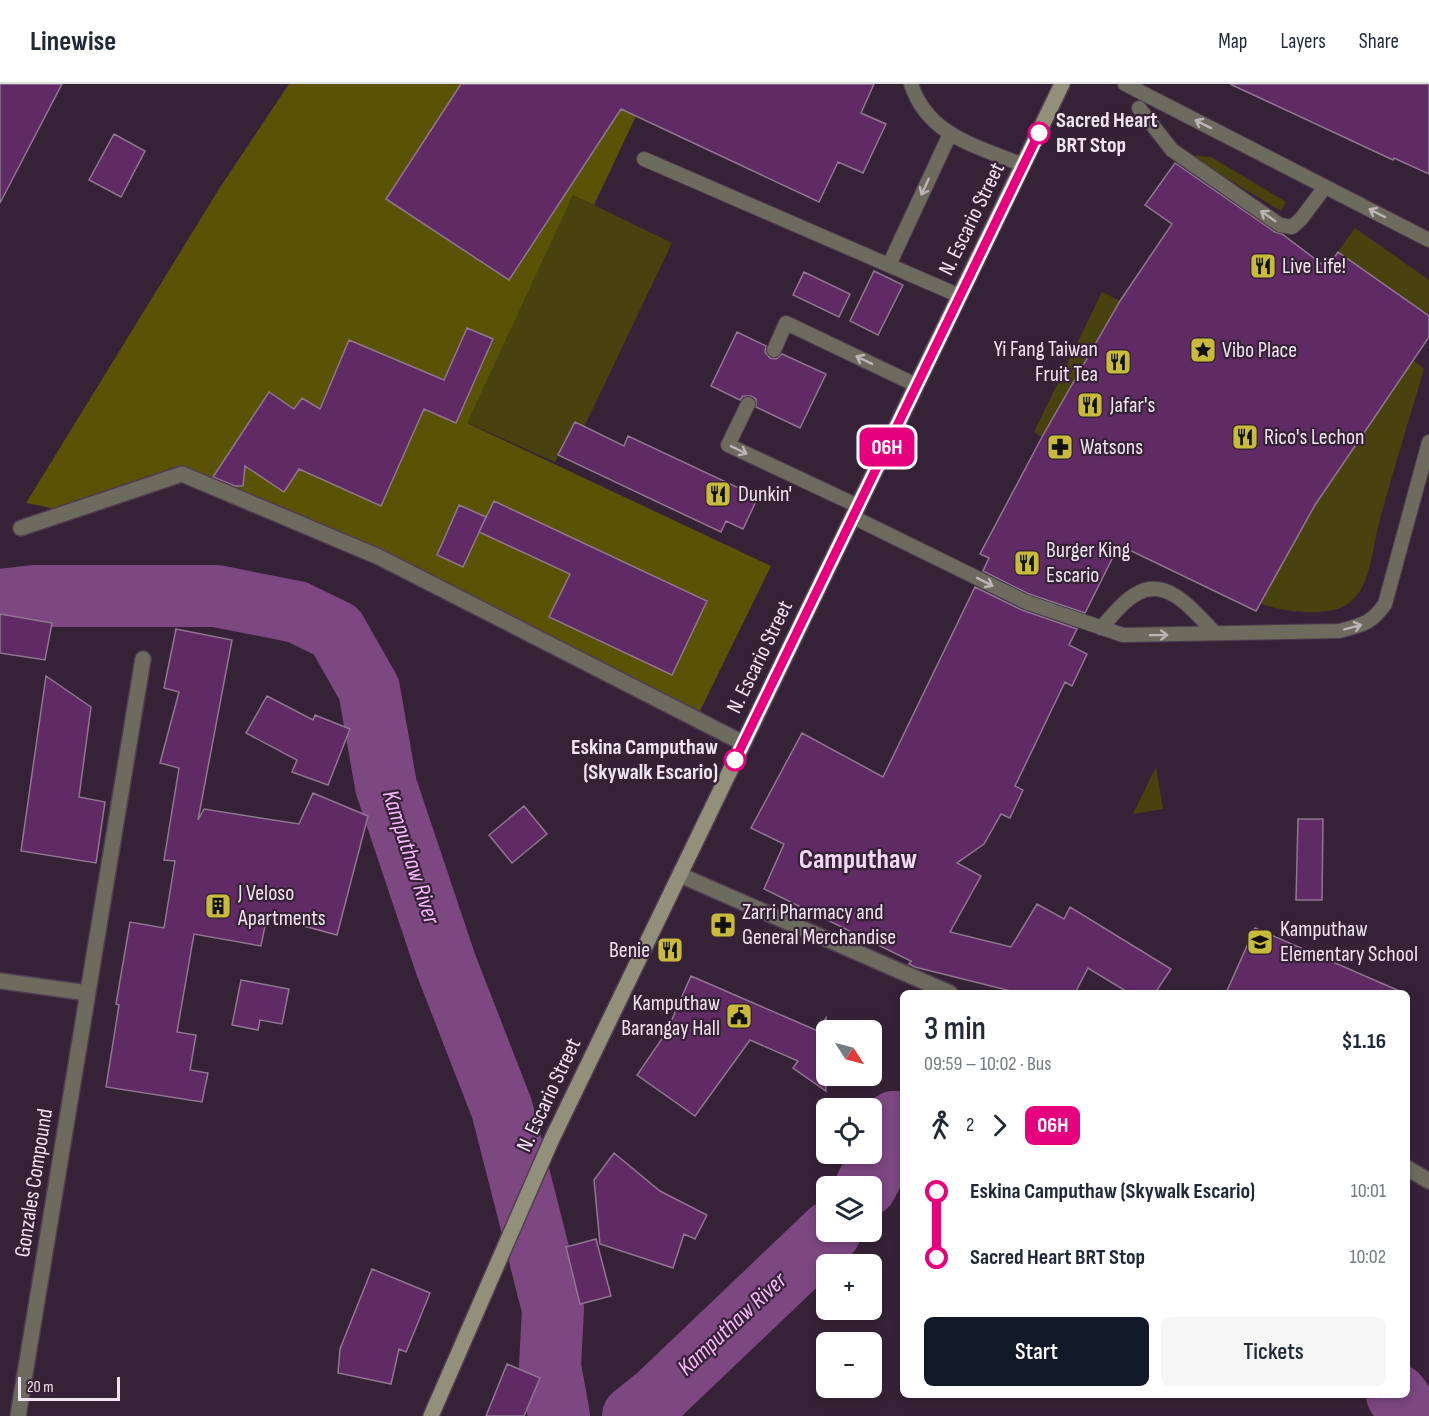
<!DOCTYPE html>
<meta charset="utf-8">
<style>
:root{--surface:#fff;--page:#f6f6f7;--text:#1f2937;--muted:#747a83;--line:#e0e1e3;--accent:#111827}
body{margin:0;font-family:"Sofia Sans Condensed",sans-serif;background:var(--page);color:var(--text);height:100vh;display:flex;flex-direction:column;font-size:22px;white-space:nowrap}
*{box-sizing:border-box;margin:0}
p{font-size:20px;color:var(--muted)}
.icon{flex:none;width:33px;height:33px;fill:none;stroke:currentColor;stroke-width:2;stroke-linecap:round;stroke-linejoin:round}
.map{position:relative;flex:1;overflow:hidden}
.panel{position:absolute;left:900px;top:906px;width:510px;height:408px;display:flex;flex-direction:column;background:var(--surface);border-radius:9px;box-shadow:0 3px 9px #0003}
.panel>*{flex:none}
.badge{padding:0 12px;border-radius:9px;font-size:21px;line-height:39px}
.needle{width:39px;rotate:126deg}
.tools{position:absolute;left:816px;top:936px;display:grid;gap:12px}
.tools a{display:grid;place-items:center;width:66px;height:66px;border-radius:9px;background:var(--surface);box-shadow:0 3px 9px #0003;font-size:30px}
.scale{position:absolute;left:18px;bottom:15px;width:102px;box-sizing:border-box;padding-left:6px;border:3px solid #f1e4f2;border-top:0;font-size:16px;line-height:21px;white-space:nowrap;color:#f1e4f2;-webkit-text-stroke:4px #362237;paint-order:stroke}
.map>.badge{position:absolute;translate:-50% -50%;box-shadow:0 0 0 3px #fff}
.legs{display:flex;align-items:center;gap:9px;height:66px;padding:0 24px;font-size:20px}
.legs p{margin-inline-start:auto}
.summary{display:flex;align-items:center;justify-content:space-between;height:102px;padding:0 24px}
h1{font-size:33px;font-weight:600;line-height:45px}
.cta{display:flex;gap:12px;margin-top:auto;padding:12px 24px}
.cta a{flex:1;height:69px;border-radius:9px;background:var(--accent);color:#fff;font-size:24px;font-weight:600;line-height:69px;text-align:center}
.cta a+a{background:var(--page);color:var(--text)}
ul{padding:0 24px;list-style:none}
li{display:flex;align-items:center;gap:21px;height:66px;font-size:22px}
li i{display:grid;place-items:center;width:9px;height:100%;margin:0 8px;background:currentColor}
li i::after{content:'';width:15px;height:15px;margin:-8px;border:4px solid;border-radius:50%;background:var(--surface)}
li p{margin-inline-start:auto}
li:first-child i{background:linear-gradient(#0000 50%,currentColor 0)}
li:last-child i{background:linear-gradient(currentColor 50%,#0000 0)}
header{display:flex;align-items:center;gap:36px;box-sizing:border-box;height:84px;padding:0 30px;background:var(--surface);border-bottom:2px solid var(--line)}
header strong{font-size:28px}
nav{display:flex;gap:33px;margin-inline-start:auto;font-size:21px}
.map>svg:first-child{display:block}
</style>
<header>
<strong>Linewise</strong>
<nav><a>Map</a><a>Layers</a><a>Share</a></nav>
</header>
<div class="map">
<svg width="1429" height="1332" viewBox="0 0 1429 1332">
<rect width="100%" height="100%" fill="#362237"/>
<path fill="#48430e" d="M1188,71L1211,73L1286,118L1281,127Z
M573,111L672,159L584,343L575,338L555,378L466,338Z
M1355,144L1429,196V232L1338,168Z
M1102,208L1120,217L1042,353L1034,348Z
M1413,276L1424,285C1409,336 1393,387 1379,439C1374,458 1372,479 1365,497C1362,505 1356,513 1349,519C1332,534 1279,528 1260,519L1315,421Z
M1156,683L1163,725L1133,730Z"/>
<path fill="#5a5306" d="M289,0H608L611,20L636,32L594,121L573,111L467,339L771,482L696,635L401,484L170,385L61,426L26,419L219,105Z"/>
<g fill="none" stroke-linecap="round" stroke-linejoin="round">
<path stroke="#7d4782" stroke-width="62" d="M0,516L34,512H216L297,528L336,547L369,605L386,702L446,881L502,1025L553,1225L550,1282L559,1332
M866,1102L878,1079L894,1038H903
M1397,1311L1412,1332
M633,1332L658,1312L830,1148"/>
</g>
<path fill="#602b64" stroke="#8f7790" stroke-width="1.5" d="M0,0H62L0,119Z
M461,0H874L861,29L886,40L863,89L838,78L819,118L621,25L509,196L386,115Z
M1230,0H1429V90L1394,74L1393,76Z
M114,50L145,67L121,113L89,96Z
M1175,79L1275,148L1282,150L1327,184L1338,168L1429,232V253L1315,421L1256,527L1119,461L1085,529L1029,510L983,487L989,474L980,470L1042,353L1120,217L1172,140L1145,121Z
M874,187L903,201L878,251L850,237Z
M804,188L850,210L839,233L793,211Z
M467,244L493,255L456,339L424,325L381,422L299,385L284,408L245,382L243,402H235L213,393L269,308L294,325L302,314L320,325L349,256L444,296Z
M737,248L766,262L765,268L770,274L776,275L782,270L826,290L800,344L756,323V315L751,312H743L740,316L711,302Z
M575,338L624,362L628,352L758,413L743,445L726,437L721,448L558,371Z
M494,417L707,517L672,591L549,533L570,490L479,448Z
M459,421L486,433L463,483L437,471Z
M975,503L1022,526L1077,545L1069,561L1087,570L1072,602L1065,598L1015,702L1023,706L1010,734L1001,730L984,760L957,779L981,792L950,848L1011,863L1037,820L1064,835L1070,823L1171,885L1155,909H1129L1088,884L1075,909H1019L915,883L909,880L911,877L764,805L784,760L751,744L802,649L883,693Z
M0,530L52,539L45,576L0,569Z
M176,545L232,556L198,736L204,725L299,740L313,709L368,732L337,851L267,832L261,862L194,850L177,948L196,951L190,986L208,989L202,1018L106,1003L119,921L116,920L130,838L164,844L175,777L164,776L179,684L160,679L179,608L164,604Z
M46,592L91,623L79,713L105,718L96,779L21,767Z
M267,612L313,636L315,631L350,645L328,701L292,688L297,676L246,649Z
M524,722L547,750L512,779L489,751Z
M1298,735H1323L1322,816H1296Z
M1255,844L1404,909H1226Z
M691,892L818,947L826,934V1007L793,984L798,977L750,956L695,1032L637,991L666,949Z
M241,896L289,905L282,940L260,936L258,946L232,941Z
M614,1069L660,1107L707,1131L695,1155L684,1150L673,1184L600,1160L594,1096Z
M596,1155L611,1212L580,1220L566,1163Z
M372,1185L430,1209L406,1268L399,1265L391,1300L338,1289L340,1265Z
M507,1280L540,1294L524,1332H486Z"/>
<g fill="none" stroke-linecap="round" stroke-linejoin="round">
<defs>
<path id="service" d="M911,0C928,52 977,62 1023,81
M1125,0L1429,156
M1139,24L1172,66L1280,141L1292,143L1301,135L1325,103
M644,75L960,212
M889,181L950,50
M774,266L786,239L916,301
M748,320L728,361L858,422
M853,433L1026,518L1123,551L1339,547C1362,541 1371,540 1385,520L1429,358
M1101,544C1112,532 1123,517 1138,509C1169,492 1197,531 1215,549"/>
<path id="minor" d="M21,444L182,390L379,473L743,659
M680,791L950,909
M0,897L88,909
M1407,1084L1429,1097
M18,1332L143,575"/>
<path id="secondary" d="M431,1332L551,1057L1062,0"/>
</defs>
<use href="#service" stroke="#503d51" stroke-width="16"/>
<use href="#minor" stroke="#503d51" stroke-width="18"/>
<use href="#secondary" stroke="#503d51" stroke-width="18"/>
<use href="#service" stroke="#6c6b5d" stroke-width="14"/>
<use href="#minor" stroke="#6c6b5d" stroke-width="15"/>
<use href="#secondary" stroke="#92907a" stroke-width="15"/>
</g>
<defs><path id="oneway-shaft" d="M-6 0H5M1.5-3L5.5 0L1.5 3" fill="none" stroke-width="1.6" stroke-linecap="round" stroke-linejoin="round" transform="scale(1.5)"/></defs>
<g stroke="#bcb4b6">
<use href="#oneway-shaft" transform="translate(1203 40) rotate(-153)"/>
<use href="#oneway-shaft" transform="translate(925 103) rotate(115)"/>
<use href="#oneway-shaft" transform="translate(1377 129) rotate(-153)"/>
<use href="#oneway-shaft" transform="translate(1268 132) rotate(-145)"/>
<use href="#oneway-shaft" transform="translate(864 276) rotate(-154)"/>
<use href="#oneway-shaft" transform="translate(739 366) rotate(26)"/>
<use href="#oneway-shaft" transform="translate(985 498) rotate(27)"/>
<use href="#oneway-shaft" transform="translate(1353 543) rotate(-15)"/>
<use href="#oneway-shaft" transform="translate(1159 551) rotate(-1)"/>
</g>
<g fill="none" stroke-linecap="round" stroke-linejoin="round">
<defs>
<path id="line-1" d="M735,676L1039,49"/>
</defs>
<use href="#line-1" stroke="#fff" stroke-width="14"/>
<use href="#line-1" stroke="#e6007e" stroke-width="9"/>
</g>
<defs>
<symbol id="restaurant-square" viewBox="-11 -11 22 22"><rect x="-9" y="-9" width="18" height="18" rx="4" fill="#c8bb3b" stroke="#362237"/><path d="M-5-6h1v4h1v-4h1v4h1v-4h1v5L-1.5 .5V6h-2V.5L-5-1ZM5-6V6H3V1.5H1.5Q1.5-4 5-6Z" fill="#111"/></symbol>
<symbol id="sight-square" viewBox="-11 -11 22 22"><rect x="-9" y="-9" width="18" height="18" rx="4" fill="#c8bb3b" stroke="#362237"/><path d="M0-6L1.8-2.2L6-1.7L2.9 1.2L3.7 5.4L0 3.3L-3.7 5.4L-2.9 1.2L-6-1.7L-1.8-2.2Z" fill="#111"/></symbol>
<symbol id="pharmacy-square" viewBox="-11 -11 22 22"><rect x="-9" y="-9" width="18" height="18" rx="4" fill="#c8bb3b" stroke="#362237"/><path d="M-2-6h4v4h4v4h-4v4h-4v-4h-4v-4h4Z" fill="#111"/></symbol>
<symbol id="building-square" viewBox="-11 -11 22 22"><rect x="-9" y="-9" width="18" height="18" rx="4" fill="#c8bb3b" stroke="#362237"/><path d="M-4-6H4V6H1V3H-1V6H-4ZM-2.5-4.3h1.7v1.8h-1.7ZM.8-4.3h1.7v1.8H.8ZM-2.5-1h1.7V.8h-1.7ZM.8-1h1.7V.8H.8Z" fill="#111"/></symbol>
<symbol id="school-square" viewBox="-11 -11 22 22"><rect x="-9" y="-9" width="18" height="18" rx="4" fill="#c8bb3b" stroke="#362237"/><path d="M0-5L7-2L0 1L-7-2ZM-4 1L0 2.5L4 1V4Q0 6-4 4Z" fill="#111"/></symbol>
<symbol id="civic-square" viewBox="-11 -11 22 22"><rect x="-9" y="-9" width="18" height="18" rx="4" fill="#c8bb3b" stroke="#362237"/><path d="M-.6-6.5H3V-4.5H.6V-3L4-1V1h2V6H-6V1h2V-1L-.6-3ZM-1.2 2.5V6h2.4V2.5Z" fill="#111"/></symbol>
</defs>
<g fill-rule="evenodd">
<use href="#restaurant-square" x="1248" y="167" width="30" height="30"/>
<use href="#sight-square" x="1188" y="251" width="30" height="30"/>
<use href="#restaurant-square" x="1103" y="263" width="30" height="30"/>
<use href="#restaurant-square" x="1075" y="306" width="30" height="30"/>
<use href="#restaurant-square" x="1230" y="338" width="30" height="30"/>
<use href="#pharmacy-square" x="1045" y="348" width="30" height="30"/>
<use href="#restaurant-square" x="703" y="395" width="30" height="30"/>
<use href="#restaurant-square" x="1012" y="464" width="30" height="30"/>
<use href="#building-square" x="203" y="807" width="30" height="30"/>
<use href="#pharmacy-square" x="708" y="826" width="30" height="30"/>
<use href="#school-square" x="1245" y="843" width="30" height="30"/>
<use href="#restaurant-square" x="655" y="851" width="30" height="30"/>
<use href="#civic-square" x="724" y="917" width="30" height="30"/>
</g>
<g fill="#fff" stroke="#e6007e" stroke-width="3">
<circle cx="1039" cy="49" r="10"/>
<circle cx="735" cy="676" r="10"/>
</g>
<g text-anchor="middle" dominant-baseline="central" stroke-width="4.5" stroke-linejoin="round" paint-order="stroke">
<g font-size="22" font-weight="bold" fill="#f1e4f2" stroke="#362237" text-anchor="start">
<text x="1056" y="36">Sacred Heart<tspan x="1056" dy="25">BRT Stop</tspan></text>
<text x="718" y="663" text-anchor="end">Eskina Camputhaw<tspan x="718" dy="25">(Skywalk Escario)</tspan></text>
</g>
<g font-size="22" fill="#f1e4f2" stroke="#362237">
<text transform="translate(972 135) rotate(-64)">N. Escario Street</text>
<text transform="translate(760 573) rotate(-64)">N. Escario Street</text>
<text transform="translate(549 1011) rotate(-65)">N. Escario Street</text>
<text transform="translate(34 1099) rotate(-81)">Gonzales Compound</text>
</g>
<g font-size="22" fill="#f1e4f2" stroke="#362237" text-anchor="start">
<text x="1282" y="182">Live Life!</text>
<text x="1098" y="265" text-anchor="end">Yi Fang Taiwan<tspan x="1098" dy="25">Fruit Tea</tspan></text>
<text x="1222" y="266">Vibo Place</text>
<text x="1110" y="321">Jafar's</text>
<text x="1264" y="353">Rico's Lechon</text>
<text x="1080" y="363">Watsons</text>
<text x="738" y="410">Dunkin'</text>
<text x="1046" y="466">Burger King<tspan x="1046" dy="25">Escario</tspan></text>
<text x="238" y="809">J Veloso<tspan x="238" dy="25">Apartments</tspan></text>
<text x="742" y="828">Zarri Pharmacy and<tspan x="742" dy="25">General Merchandise</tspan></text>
<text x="1280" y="845">Kamputhaw<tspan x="1280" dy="25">Elementary School</tspan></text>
<text x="650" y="866" text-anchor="end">Benie</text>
<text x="720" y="919" text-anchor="end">Kamputhaw<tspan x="720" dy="25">Barangay Hall</tspan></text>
</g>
<g font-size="24" font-style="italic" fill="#f7b8fb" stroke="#362237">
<text transform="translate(411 773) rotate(72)">Kamputhaw River</text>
<text transform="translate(732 1240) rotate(-43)">Kamputhaw River</text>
</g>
<g font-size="28" font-weight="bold" fill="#f2d8f4" stroke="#362237">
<text x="858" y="775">Camputhaw</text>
</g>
</g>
</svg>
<div class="tools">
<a><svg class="needle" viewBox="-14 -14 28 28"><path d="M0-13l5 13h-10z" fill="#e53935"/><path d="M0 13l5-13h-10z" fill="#747a83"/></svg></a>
<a><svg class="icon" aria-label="locate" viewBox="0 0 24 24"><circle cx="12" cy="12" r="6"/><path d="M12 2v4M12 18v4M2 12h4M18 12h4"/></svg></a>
<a><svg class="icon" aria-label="layers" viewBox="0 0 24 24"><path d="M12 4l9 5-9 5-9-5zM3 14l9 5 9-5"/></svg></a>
<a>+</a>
<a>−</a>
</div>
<div class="scale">20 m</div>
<b class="badge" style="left:887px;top:363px;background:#e6007e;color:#fff">06H</b>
<section class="panel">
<div class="summary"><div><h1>3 min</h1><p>09:59 – 10:02 · Bus</p></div><b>$1.16</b></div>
<div class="legs"><svg class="icon" aria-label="walk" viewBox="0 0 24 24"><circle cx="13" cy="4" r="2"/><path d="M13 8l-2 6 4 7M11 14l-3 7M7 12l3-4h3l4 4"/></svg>2<svg class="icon" aria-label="forward" viewBox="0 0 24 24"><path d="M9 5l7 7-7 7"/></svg><b class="badge" style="background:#e6007e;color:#fff">06H</b></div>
<ul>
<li><i style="color:#e6007e"></i><b>Eskina Camputhaw (Skywalk Escario)</b><p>10:01</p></li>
<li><i style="color:#e6007e"></i><b>Sacred Heart BRT Stop</b><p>10:02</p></li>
</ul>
<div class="cta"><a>Start</a><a>Tickets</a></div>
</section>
</div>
